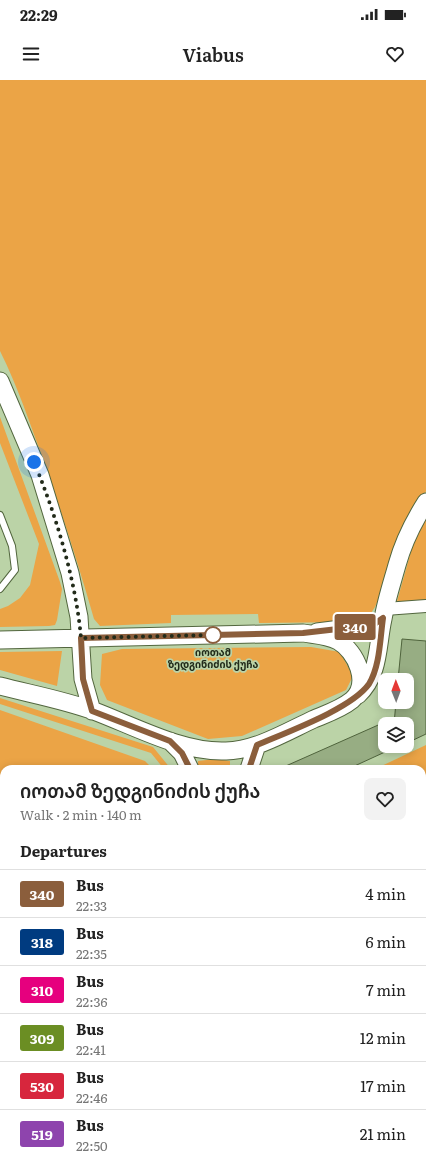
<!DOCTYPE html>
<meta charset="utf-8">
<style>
:root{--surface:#fff;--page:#f2f2f2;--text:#222;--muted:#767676;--line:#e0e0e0}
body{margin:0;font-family:Literata,"Noto Sans Georgian",serif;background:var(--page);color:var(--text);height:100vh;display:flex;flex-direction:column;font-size:15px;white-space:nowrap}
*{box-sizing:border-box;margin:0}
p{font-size:13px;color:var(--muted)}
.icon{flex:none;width:22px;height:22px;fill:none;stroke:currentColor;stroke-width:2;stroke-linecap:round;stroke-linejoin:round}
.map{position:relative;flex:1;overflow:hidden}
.side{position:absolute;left:0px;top:685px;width:426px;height:400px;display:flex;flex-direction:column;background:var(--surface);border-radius:12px 12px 0 0;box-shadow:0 2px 10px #0003}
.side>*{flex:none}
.badge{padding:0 8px;border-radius:3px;font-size:14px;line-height:26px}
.needle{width:26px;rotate:359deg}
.buttons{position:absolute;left:378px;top:593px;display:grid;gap:8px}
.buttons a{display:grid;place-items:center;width:36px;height:36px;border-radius:8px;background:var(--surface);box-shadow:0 2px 10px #0003;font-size:20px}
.you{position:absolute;width:20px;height:20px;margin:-10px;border:3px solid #fff;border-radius:50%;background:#1a73e8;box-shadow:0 0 0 6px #1a73e833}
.map>.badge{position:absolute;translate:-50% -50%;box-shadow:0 0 0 2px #fff}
h2{padding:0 20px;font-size:15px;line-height:36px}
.round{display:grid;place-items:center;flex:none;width:42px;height:42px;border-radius:8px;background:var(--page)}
.headline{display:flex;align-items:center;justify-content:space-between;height:68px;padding:0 20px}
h1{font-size:19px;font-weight:600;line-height:30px}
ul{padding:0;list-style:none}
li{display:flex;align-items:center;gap:12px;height:48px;padding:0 20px;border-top:1px solid var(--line)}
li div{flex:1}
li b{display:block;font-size:15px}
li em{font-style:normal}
li .badge{min-width:44px;font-weight:700;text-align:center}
.status{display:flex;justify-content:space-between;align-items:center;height:28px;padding:0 20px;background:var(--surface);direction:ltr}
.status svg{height:11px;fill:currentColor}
header{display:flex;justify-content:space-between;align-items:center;height:52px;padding:0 20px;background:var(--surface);font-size:18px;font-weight:600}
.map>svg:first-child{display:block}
</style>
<div class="status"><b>22:29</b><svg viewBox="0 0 49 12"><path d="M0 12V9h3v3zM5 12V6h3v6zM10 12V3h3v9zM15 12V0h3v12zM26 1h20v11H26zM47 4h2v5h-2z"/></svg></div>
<header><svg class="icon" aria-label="menu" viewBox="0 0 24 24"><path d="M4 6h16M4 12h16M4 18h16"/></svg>Viabus<svg class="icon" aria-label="heart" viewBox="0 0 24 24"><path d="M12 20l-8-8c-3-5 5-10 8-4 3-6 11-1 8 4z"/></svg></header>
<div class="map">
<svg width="426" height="1085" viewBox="0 0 426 1085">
<rect width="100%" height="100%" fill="#bbd3a7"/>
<path fill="#eba446" d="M0,0H426V411L375,527L369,536L352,542L259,543L258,534L171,535V543L100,546L94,539C79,486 62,434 44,382C30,344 18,307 0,271Z
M0,337L60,502L62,509L57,540L55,545L49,546L0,547V529L8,526L20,518L30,505L39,464L0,363Z
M426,437V522L396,525L413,464Z
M311,567L340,572L353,596L346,610L242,656L208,659L107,620L100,605L102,574L122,569Z
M62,571L57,606L0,590V572Z
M0,618L153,667L171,689H164L151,673L0,624Z
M0,630L145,681L153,689H4V1003L0,1000Z
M426,665V1040L422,1031V689H375Z
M215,679L230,681V689H198V681Z
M261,1081H372L374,1085H261Z"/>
<path fill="#97ad83" stroke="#4f633c" d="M402,559L426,561V654L407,663V644H394L396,622H407V600H398Z
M385,642V672L348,689H279Z"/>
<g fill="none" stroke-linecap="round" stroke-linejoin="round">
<defs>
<path id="lane" d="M0,435L12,466L15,490L0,509
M0,1038L4,1036
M11,1081V1085
M74,1081V1085
M363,1081L364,1085
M161,1085V1081"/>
<path id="street" d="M385,529L426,526
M422,1020L426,1030
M422,1078L426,1076
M406,1085L415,1081"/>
<path id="secondary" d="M0,301L40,395L70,493L79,537L83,599L92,631
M317,552L373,545L383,538
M0,560L303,553C315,555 327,555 338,561C356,571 371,604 352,620C341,629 326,634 314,639C286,652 257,670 226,671C183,673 134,646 94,631C64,620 31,614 0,606
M358,615C380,594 377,566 383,539C386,521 392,503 397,485C403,463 414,441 426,422
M170,661L182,673L190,689
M249,689L257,665
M197,1081V1085
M246,1085V1081"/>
</defs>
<use href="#lane" stroke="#52663e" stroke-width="8"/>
<use href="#street" stroke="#52663e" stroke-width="14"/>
<use href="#secondary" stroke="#52663e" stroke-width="19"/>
<use href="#lane" stroke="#fff" stroke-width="6"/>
<use href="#street" stroke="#fff" stroke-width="12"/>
<use href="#secondary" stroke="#fff" stroke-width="17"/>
</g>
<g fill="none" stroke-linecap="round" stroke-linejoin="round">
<defs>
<path id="line" d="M190,689L182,673L170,661L92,631L83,599L81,558L303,553L364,546L373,545L383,538C380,559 380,586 369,604C351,629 287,652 257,665L249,689"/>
</defs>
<use href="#line" stroke="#fff" stroke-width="9"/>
<use href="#line" stroke="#8b5e3c" stroke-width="6"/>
<path stroke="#222b1a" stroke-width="4" stroke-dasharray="0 7.2" d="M34,382C56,435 76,501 81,558L213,555"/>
</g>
<circle fill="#fff" stroke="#8b5e3c" stroke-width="2" cx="213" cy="555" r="8"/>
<g text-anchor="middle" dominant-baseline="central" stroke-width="3.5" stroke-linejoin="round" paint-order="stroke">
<g font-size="10" font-weight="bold" fill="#222b1a" stroke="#bbd3a7">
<text x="213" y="571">იოთამ<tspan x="213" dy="12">ზედგინიძის ქუჩა</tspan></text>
</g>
</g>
</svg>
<div class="buttons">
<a><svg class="needle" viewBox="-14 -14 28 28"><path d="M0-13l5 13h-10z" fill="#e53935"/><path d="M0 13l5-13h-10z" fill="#767676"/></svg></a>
<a><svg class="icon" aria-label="layers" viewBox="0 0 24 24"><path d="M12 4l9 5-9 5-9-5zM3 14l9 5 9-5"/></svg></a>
</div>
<div class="you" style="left:34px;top:382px"></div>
<b class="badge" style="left:355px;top:547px;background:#8b5e3c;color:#fff">340</b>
<section class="side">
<div class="headline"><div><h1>იოთამ ზედგინიძის ქუჩა</h1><p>Walk · 2 min · 140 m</p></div><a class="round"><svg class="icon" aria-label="heart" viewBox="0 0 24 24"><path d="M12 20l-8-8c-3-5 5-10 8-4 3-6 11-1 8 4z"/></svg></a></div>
<h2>Departures</h2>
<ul>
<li><span class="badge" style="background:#8b5e3c;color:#fff">340</span><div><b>Bus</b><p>22:33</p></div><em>4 min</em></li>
<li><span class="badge" style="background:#003b80;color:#fff">318</span><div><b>Bus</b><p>22:35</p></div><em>6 min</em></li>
<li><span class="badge" style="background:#e6007e;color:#fff">310</span><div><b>Bus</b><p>22:36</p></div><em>7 min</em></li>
<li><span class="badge" style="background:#6b8e23;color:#fff">309</span><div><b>Bus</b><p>22:41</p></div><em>12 min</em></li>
<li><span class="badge" style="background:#d7263d;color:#fff">530</span><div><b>Bus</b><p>22:46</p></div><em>17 min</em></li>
<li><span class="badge" style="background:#8e44ad;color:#fff">519</span><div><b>Bus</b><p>22:50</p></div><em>21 min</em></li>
</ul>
</section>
</div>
